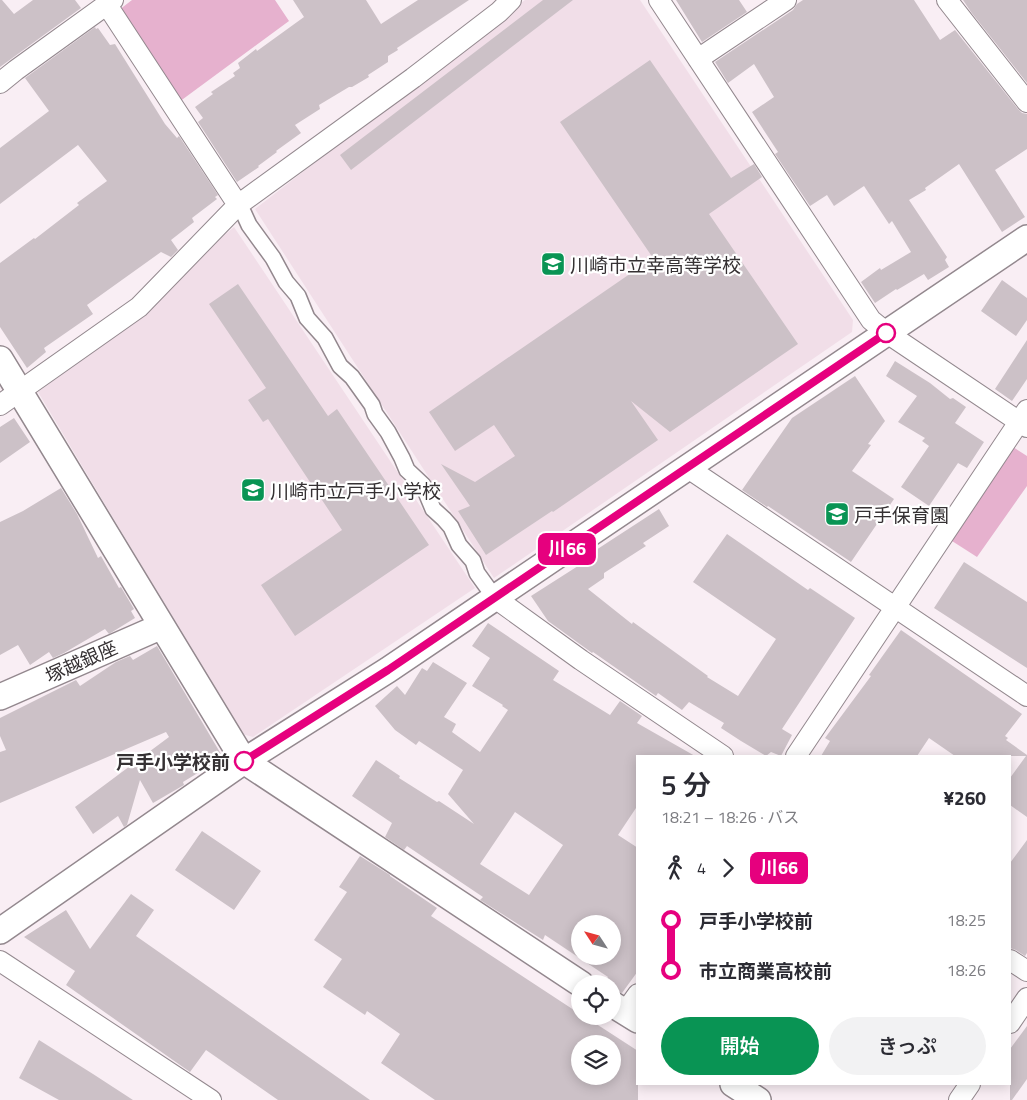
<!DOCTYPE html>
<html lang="ja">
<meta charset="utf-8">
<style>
:root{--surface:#fff;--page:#f2f2f3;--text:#2b2b33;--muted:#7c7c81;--accent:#099454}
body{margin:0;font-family:"Titillium Web","Noto Sans JP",sans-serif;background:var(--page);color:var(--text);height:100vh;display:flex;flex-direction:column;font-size:19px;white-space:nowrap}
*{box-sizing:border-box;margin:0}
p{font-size:16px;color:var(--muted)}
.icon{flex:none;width:28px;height:28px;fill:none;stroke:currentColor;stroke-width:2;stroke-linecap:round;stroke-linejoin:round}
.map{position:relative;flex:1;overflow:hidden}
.panel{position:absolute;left:636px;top:755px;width:375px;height:330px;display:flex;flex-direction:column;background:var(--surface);border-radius:0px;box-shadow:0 2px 12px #0003}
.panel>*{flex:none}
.badge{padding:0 10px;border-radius:8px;font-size:18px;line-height:32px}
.needle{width:32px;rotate:306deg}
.tools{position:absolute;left:571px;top:915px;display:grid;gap:10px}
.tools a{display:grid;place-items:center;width:50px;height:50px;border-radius:50%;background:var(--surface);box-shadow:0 2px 12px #0003;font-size:25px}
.map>.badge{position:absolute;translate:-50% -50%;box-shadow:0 0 0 2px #fff}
.legs{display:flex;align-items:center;gap:8px;height:55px;padding:0 25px;font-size:16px}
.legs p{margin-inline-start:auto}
.summary{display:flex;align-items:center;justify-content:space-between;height:85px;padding:0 25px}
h1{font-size:28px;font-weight:600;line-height:38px}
.action{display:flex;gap:10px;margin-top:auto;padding:10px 25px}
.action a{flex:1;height:58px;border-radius:30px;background:var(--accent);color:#fff;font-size:20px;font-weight:600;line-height:58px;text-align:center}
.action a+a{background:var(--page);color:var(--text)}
ul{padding:0 25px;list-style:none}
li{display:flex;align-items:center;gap:18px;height:50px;font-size:19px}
li i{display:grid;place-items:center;width:8px;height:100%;margin:0 6px;background:currentColor}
li i::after{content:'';width:12px;height:12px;margin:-6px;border:4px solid;border-radius:50%;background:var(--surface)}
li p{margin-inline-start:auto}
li:first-child i{background:linear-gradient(#0000 50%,currentColor 0)}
li:last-child i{background:linear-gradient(currentColor 50%,#0000 0)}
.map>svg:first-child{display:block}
</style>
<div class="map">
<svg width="1027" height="1100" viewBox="0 0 1027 1100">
<rect width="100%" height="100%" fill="#f9eef4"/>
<path fill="#f1dee8" d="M525,0H640L853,320L852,332L494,578L255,209Z
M234,227L475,588L253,737L242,734L38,392L150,309L222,237Z"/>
<path fill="#e6b1ce" d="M132,0H275L289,21L179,102L119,10Z
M1013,447L1027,456V486L977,557L952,541Z"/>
<path fill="#ccc1c7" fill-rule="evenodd" d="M0,0H2L14,14L33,0H75L81,8L0,67Z
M293,0H366L381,24L418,0H469L397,48L398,50L388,56V62L368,75L369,77L352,87H349L319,105L320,109L295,125L301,133L276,151L277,152L258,166L259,167L237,182L198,122L203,118L195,107L213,94L211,92L235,76L233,73L240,68L238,63L256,49L257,51L304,17Z
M543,0H573L351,170L340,155Z
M676,0H739L747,12L702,42Z
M803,0H914L940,40L955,30L1018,109L1022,113L1027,114V149L995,170L1025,217L1002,232L959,164L925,188L926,190L909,200L947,257L945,260L949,267L928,280L924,274L897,290L896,289L875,303L861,282L880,268L881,270L911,252L892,221L889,224L864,186L834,206L827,195L810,206L775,154L778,152L752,112L774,97L754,64L728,83L715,62L793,10L797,4Z
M963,0H1027V83L971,12Z
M95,27L96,29L98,28L110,45L115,44L165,124L177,138L179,136L218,195L215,197L217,199L192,218L194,222L171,240L178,250L171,257L161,252L87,305L93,314L44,348L46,352L27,368L0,327V263L34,238L35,239L79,205L77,203L107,181L78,145L0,204V148L49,111L25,78Z
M650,60L731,178L754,164L762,177L709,214L798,344L670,432L631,401L658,440L553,512L552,511L486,555L458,511L470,506L441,464L475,482L515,456L494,425L455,451L429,412L653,258L560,122Z
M1002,280L1027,298V320L1016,336L981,311Z
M238,284L328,416L337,409L429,545L295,636L261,585L342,530L268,419L263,422L248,400L266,388L209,304Z
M1027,340V379L1012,401L995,389Z
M895,361L930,383L950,399L953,398L966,407L955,423L984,442L967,468L958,463L929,506L901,487L929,446L922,441L925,438L898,422L917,396L886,376Z
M855,376L885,421L868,444L871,445L852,471L894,499L851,562L768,506L767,507L742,490L792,418Z
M14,418L30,442L0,463V427Z
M61,488L77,514L98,558L101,556L119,588L121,587L134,609L131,611L135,618L109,634L105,629L64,653L53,658L49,652L30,665L18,645L0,655V522L23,511Z
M659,509L669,526L643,543L646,546L604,573V578L588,589L632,624L633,622L708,676L707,677L738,696L776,639L693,582L727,534L808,590L810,588L855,618L782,729L792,735L781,756L771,752L766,756L741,741L721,728L724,723L689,702L682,710L658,693L656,696L593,652L592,653L588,650L548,621L531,596L578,566L576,563Z
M964,562L1027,602V668L934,608Z
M488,623L559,671L553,680L610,715L620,701L642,716L637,723L695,756H638V805L618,835L638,848V971L622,993L612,990V984H604L608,977L545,935L543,940L480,900L483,897L407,846L404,850L385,837L392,823L352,796L376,760L400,776L399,778L437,802L439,801L474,824L448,794L463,770L419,741L416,745L395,730L375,706L397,686L405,695L422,668L427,671L433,662L467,683L444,717L456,724L452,732L480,752L508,710L502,706L503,705L472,686L490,658L472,646ZM515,812L563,845L529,895L480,864ZM580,924H612V956H580Z
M901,630L1022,714L1005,736L1008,738L1006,740L1027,755V817L1010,805V778L1026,756H955L929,738L917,756H821L830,741L825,738L871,676L869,675Z
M157,646L221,754L218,758L219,760L183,782L184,785L153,803L140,780L127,825L124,827L118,816L93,834L75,807L169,737L166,732L0,803V752L6,750L0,736V718L76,680L80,686L116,662L130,656L133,660Z
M202,831L261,871L234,910L175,870Z
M1027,840V953L1025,956L1016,950L1010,948V863Z
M360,856L390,875V876L437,908L431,916L580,1014V1016H584L638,1051V1100H435L381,1063L400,1034L367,1011L365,1015L323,987L342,959L314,940L347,892L339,887ZM580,1044H612V1076H580Z
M131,894L154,910L136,936L370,1100H278L206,1050L190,1072L66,985L75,971L24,937L66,910L90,949Z
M1027,1026V1079L1012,1100H1010V1049Z
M39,1040L93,1074L133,1100H59L19,1078Z"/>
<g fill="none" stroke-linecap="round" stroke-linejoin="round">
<defs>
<path id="pedestrian" d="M238,205L244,214L249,225L273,258L286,282L298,296L307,318L325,338L340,366L352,377L372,405L375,414L388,432L402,458L407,470L423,485L433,509L444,519L451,527L459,545L473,561L477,573L495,598"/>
<path id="minor" d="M659,0L871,320L887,333L1027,427
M947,0L1027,102
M107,5L238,205
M698,59L786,0
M0,83L16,70L113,0
M0,405L139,307L238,205L413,78L499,12L511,0
M688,468L1027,696
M495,598L581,660L723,756
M796,756L1027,410
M1010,960L1027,971
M0,961L211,1100
M625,1012L638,994
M1010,1023L1027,998
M959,1100L970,1084"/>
<path id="tertiary" d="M0,359L244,761L581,984
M0,697L162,626
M0,931L244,761L388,670L1027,238
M612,1004L638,1020
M733,1084L758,1100"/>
</defs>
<use href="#pedestrian" stroke="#93888e" stroke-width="18"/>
<use href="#minor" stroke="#93888e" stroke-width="22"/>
<use href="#tertiary" stroke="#93888e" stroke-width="28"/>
<use href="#pedestrian" stroke="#fff" stroke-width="15"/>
<use href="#minor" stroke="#fff" stroke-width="20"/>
<use href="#tertiary" stroke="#fff" stroke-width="25"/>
</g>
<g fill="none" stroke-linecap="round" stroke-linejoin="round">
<defs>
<path id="line-1" d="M244,761L388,670L886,333"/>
</defs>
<use href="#line-1" stroke="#fff" stroke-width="11"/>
<use href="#line-1" stroke="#e6007e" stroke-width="8"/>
</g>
<defs>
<symbol id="school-square" viewBox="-11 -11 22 22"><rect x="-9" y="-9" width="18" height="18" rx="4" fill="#099454" stroke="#fff"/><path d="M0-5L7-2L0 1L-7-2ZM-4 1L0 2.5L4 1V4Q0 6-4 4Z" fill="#fff"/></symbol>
</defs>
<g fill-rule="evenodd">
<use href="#school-square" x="539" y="250" width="28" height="28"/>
<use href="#school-square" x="239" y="476" width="28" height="28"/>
<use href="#school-square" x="823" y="500" width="28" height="28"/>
</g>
<g fill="#fff" stroke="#e6007e" stroke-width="2.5">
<circle cx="886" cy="333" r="9"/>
<circle cx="244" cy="761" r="9"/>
</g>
<g text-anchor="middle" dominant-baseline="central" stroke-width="4.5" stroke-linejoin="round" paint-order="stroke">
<g font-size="19" fill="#353133" stroke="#fff" text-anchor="start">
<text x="570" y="264">川崎市立幸高等学校</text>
<text x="270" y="490">川崎市立戸手小学校</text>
<text x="854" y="514">戸手保育園</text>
</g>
<g font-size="19" fill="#353133" stroke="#fff">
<text transform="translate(81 661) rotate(-24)">塚越銀座</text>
</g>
<g font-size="19" font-weight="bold" fill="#353133" stroke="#fff" text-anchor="end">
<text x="230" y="761">戸手小学校前</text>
</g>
</g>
</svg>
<div class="tools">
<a><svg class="needle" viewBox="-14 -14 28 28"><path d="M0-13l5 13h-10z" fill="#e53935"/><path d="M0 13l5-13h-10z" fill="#7c7c81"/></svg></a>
<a><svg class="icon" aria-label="locate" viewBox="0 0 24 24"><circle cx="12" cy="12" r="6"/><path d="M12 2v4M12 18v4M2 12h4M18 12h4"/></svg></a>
<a><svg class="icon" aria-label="layers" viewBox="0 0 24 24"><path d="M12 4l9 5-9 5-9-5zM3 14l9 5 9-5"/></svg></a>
</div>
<b class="badge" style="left:567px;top:549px;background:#e6007e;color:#fff">川66</b>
<section class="panel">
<div class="summary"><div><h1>5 分</h1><p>18:21 – 18:26 · バス</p></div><b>¥260</b></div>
<div class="legs"><svg class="icon" aria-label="walk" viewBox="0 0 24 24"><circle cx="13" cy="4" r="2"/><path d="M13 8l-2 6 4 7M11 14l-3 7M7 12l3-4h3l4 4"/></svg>4<svg class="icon" aria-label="forward" viewBox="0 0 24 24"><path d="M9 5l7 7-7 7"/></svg><b class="badge" style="background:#e6007e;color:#fff">川66</b></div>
<ul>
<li><i style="color:#e6007e"></i><b>戸手小学校前</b><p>18:25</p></li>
<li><i style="color:#e6007e"></i><b>市立商業高校前</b><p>18:26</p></li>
</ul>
<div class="action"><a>開始</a><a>きっぷ</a></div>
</section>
</div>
